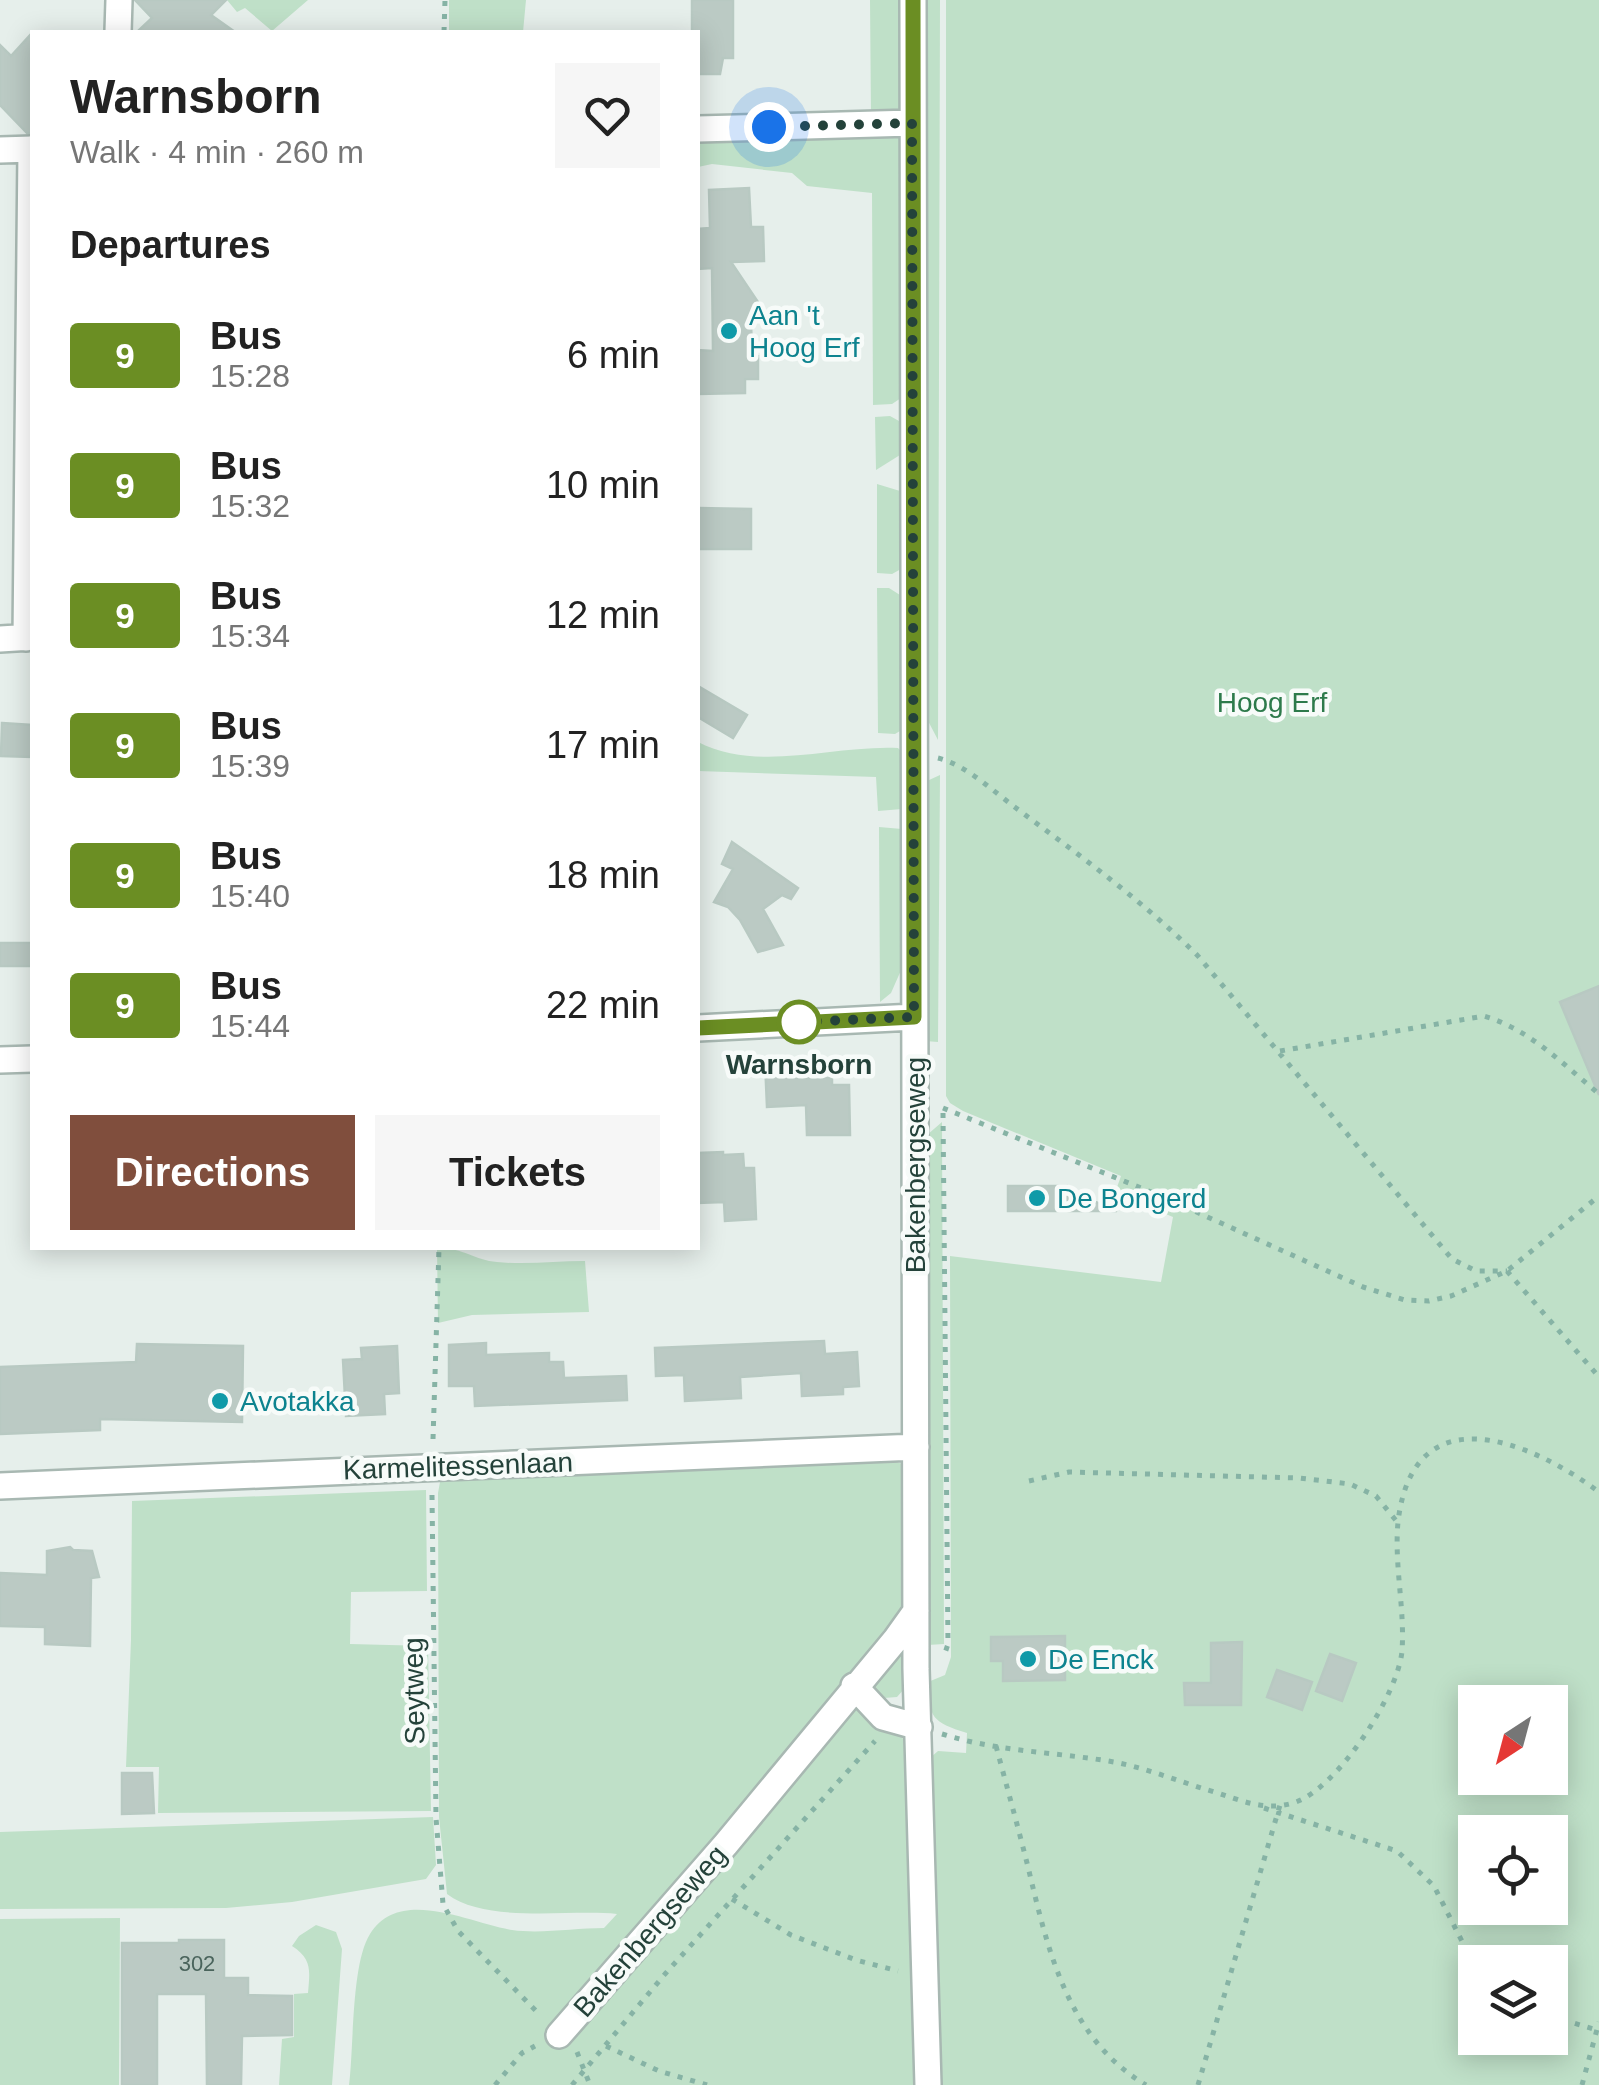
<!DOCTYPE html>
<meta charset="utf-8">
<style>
:root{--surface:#fff;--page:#f6f6f6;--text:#222;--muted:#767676;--accent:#804e3d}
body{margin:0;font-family:Arial,sans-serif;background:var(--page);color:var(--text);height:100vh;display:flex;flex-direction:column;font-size:38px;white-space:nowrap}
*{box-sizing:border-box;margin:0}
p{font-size:32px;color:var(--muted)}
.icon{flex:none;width:55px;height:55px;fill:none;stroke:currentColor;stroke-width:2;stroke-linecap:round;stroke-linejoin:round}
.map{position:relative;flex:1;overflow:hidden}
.drawer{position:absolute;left:30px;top:30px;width:670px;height:1220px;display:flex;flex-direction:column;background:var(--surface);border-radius:0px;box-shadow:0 5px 25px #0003}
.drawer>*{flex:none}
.badge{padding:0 20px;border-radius:8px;font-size:35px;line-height:65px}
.needle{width:65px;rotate:216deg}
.controls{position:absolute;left:1458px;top:1685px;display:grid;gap:20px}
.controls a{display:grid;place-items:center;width:110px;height:110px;border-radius:0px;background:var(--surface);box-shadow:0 5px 25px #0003;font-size:50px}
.you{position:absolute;width:50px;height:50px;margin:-25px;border:8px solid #fff;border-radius:50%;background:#1a73e8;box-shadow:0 0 0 15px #1a73e833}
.map>.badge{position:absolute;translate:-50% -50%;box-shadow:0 0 0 5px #fff}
h2{padding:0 40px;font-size:38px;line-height:90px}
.round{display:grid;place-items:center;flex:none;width:105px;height:105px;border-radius:0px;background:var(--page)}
.overview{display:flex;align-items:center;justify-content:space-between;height:170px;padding:0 40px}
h1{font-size:48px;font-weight:700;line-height:75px}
.action{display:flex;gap:20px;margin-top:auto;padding:20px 40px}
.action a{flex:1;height:115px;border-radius:0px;background:var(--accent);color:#fff;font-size:40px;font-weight:700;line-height:115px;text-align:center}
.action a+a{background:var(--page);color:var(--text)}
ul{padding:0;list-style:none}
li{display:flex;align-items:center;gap:30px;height:130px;padding:0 40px}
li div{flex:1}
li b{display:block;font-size:38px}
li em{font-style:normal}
li .badge{min-width:110px;font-weight:700;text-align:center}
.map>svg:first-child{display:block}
</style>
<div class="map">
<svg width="1599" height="2085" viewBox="0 0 1599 2085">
<rect width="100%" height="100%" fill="#e6efeb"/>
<path fill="#bfe0c8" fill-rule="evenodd" d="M227,0H308L272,31L245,8L237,12Z
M449,0H526L523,32H449Z
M870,0H900V112L871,117Z
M926,0H940L938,740L926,717Z
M946,0H1599V2085H939L930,1758L938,1751L966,1753L967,1733C932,1722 929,1718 928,1682L945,1675L951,1657L950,1256L1161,1282L1173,1217L1115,1193L1121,1176L963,1111L950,1103L946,1096ZM1475,1702H1550V1778H1475ZM1475,1832H1550V1908H1475ZM1475,1962H1550V2038H1475Z
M894,134L901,138V398L892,404L873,405L872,193L807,186L792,173L712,164L698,167V139Z
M890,416L899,421L900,455L876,470L875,417Z
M877,484L900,491L901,569L892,574L877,573Z
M877,588H889L900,595V731L895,734L878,733Z
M698,742C759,773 831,745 898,748L901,751L902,809L878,811L876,777L698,771Z
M940,775L938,1042L925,1041L927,781Z
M879,827L902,829V968L891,993L880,1002Z
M942,1122L944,1644L928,1645L927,1135Z
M437,1248C462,1247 474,1260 497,1262C526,1265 556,1261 585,1261L589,1312L472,1315L438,1323Z
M891,1460L905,1465L907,1607L854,1679L909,1746L907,1811L919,2085H349C354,2047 351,1964 370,1934C400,1886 469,1923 512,1930C541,1934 575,1928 604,1928L617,1914C569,1909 487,1924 447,1894L439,1817L438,1493L440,1482L447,1477Z
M426,1490L427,1591L351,1592L350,1644L428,1646L431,1811L158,1813L159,1767H126L131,1640L132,1501Z
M904,1646L905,1688L897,1697L884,1698L867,1684Z
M433,1817L436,1865L426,1879L292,1902L226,1908L0,1909V1832Z
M120,1918L119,2085H0V1919Z
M316,1925L336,1932L342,1949L332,2085H279L282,2039L294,2037V1994L308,1993C310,1970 312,1959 292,1946L299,1936Z"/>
<path fill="#bbcac4" stroke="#b8c9c2" stroke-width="2.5" d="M135,0H226L211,15L235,32H137L152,18Z
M692,0H733V58H723L720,74H698V32H692Z
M32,33V133H27L0,105V45L11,56Z
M749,188L751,227H763L764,261L731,262L760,305L751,322L752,355L758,356V379H745V393L698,394V350L713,351L712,268L698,269V229L710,228L709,190Z
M698,508L751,509V549H698Z
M698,686L747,715L733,738L698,717Z
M2,723L32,725V757L1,756Z
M732,842L798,888L791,899L782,895L763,909L783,945L758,952L740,920L728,907L714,902L733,869L722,864Z
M0,943H32V966H0Z
M1599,986V1095L1560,1002Z
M765,1061H794V1078H832V1085H849L850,1135H807L806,1105L767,1107Z
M723,1152V1155L743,1154L744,1168H754L756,1219L725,1221L724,1202L698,1203V1153Z
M1008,1186H1067V1190L1117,1211H1008Z
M824,1341L825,1354L857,1352L859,1386L843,1387V1394L802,1396L801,1373L740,1377L741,1398L685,1401L684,1375L656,1376L655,1348Z
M486,1343V1355L549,1353V1362H563L564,1378L626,1376L627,1400L475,1406L474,1386H449V1345Z
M137,1344L243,1346L242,1422L100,1419V1430L0,1434V1367L136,1362Z
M397,1346L399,1393L384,1394L385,1414L346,1416L343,1360L362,1359L361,1348Z
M70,1547L73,1550L92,1551L99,1577L91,1578L90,1646L45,1644V1627L0,1626V1573L47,1575V1551Z
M1065,1636V1680L1003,1681V1661H991V1637Z
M1242,1642L1241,1705H1185L1184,1683H1211V1643Z
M1330,1654L1356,1663L1342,1701L1316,1691Z
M1277,1670L1312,1682L1302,1710L1267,1697Z
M122,1773H152L154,1813L122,1814Z
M179,1940H224V1978H248V1995L292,1996V2035L242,2036L241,2085H207L206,1994H157V2085H122V1943H179Z"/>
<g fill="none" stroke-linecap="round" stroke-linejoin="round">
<defs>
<path id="minor" d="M913,0L916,1669L928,2085
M118,32L119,0
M698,129L912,123
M0,150L32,149
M26,638L31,149
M0,639L32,637
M698,1028L914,1017
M0,1060L32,1059
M0,1486L916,1447
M854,1686L883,1717L919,1727
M559,2035L726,1844L896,1639L916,1611"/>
</defs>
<use href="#minor" stroke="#a8b8b2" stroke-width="30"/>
<path stroke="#86b3a5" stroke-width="5" stroke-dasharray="5 8" stroke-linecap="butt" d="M444,32L445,0
M938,758C966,765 993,791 1016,808C1079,855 1143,901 1198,956L1452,1259L1476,1271H1507
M1280,1051L1484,1016C1529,1029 1563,1064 1599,1094
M943,1108L1161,1196L1363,1287L1405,1300L1429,1301L1451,1296L1507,1271L1599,1196
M943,1113L948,1644L944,1656
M1507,1271L1599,1377
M433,1439L439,1248
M1029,1481L1069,1472L1299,1478L1350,1484L1376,1496L1398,1523
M432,1495L436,1818L443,1904L458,1931L541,2016
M942,1734C999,1752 1057,1752 1114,1762C1146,1768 1178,1781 1208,1790C1239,1799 1264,1813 1296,1802C1338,1787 1398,1695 1402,1651C1405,1609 1394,1565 1398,1522C1413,1393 1529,1440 1599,1492
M996,1746C1007,1787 1018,1827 1028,1867C1048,1950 1067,2038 1146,2085
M1264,1808L1397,1851L1434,1886L1475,1967
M732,1899L791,1935L856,1960L898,1971
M1550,2016L1597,2030
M606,2046L659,2071L707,2085
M577,2052L590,2085
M495,2085L522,2053L535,2046
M572,2085L665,1974L875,1741
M1198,2085L1280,1805
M1582,2085L1599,2022"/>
<use href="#minor" stroke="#fff" stroke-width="25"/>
</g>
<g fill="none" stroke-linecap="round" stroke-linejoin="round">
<defs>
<path id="line" d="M698,1028L914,1017L913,0"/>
</defs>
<use href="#line" stroke="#fff" stroke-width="22"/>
<use href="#line" stroke="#6b8e23" stroke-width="15"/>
<path stroke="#24423a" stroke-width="10" stroke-dasharray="0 18" d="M769,127L912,123L914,1017L799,1022"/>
</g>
<g fill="#0f9aa8" stroke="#f7fbf9" stroke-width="4">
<circle cx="729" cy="331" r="10"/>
<circle cx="1037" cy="1198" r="10"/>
<circle cx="220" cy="1401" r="10"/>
<circle cx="1028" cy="1659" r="10"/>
</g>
<circle fill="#fff" stroke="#6b8e23" stroke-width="5" cx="799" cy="1022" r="20"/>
<g text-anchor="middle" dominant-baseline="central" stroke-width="9" stroke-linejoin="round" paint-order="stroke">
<g font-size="22" fill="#4a645c">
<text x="197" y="1963">302</text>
</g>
<g font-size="28" fill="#0d838f" stroke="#f7fbf9" text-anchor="start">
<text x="749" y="315">Aan 't<tspan x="749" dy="32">Hoog Erf</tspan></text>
<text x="1057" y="1198">De Bongerd</text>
<text x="240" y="1401">Avotakka</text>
<text x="1048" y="1659">De Enck</text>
</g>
<g font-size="28" fill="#2d7a4b" stroke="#f7fbf9">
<text x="1272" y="702">Hoog Erf</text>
</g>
<g font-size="28" font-weight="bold" fill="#24423a" stroke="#f7fbf9">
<text x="799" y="1064">Warnsborn</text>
</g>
<g font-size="28" fill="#24423a" stroke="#f7fbf9">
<text transform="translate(915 1165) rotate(-90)">Bakenbergseweg</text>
<text transform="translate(458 1466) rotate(-2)">Karmelitessenlaan</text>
<text transform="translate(414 1691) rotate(-91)">Seytweg</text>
<text transform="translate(650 1931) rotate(-49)">Bakenbergseweg</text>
</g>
</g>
</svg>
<div class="controls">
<a><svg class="needle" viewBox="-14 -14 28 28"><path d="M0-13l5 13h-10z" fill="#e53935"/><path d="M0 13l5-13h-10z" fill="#767676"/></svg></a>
<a><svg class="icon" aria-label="locate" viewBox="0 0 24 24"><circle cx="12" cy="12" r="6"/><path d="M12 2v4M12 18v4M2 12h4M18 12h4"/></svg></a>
<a><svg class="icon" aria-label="layers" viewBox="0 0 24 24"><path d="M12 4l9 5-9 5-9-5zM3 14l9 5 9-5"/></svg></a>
</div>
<div class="you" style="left:769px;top:127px"></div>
<section class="drawer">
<div class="overview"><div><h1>Warnsborn</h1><p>Walk · 4 min · 260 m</p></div><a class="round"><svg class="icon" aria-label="heart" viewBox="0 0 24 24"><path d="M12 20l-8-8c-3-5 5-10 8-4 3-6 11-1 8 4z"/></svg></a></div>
<h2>Departures</h2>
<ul>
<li><span class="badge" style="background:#6b8e23;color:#fff">9</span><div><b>Bus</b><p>15:28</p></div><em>6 min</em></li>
<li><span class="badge" style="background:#6b8e23;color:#fff">9</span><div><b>Bus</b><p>15:32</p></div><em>10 min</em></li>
<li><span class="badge" style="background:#6b8e23;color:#fff">9</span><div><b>Bus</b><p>15:34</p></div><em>12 min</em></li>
<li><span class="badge" style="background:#6b8e23;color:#fff">9</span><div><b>Bus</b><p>15:39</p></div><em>17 min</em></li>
<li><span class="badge" style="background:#6b8e23;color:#fff">9</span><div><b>Bus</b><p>15:40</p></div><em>18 min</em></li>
<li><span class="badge" style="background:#6b8e23;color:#fff">9</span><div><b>Bus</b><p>15:44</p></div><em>22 min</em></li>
</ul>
<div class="action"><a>Directions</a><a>Tickets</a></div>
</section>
</div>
